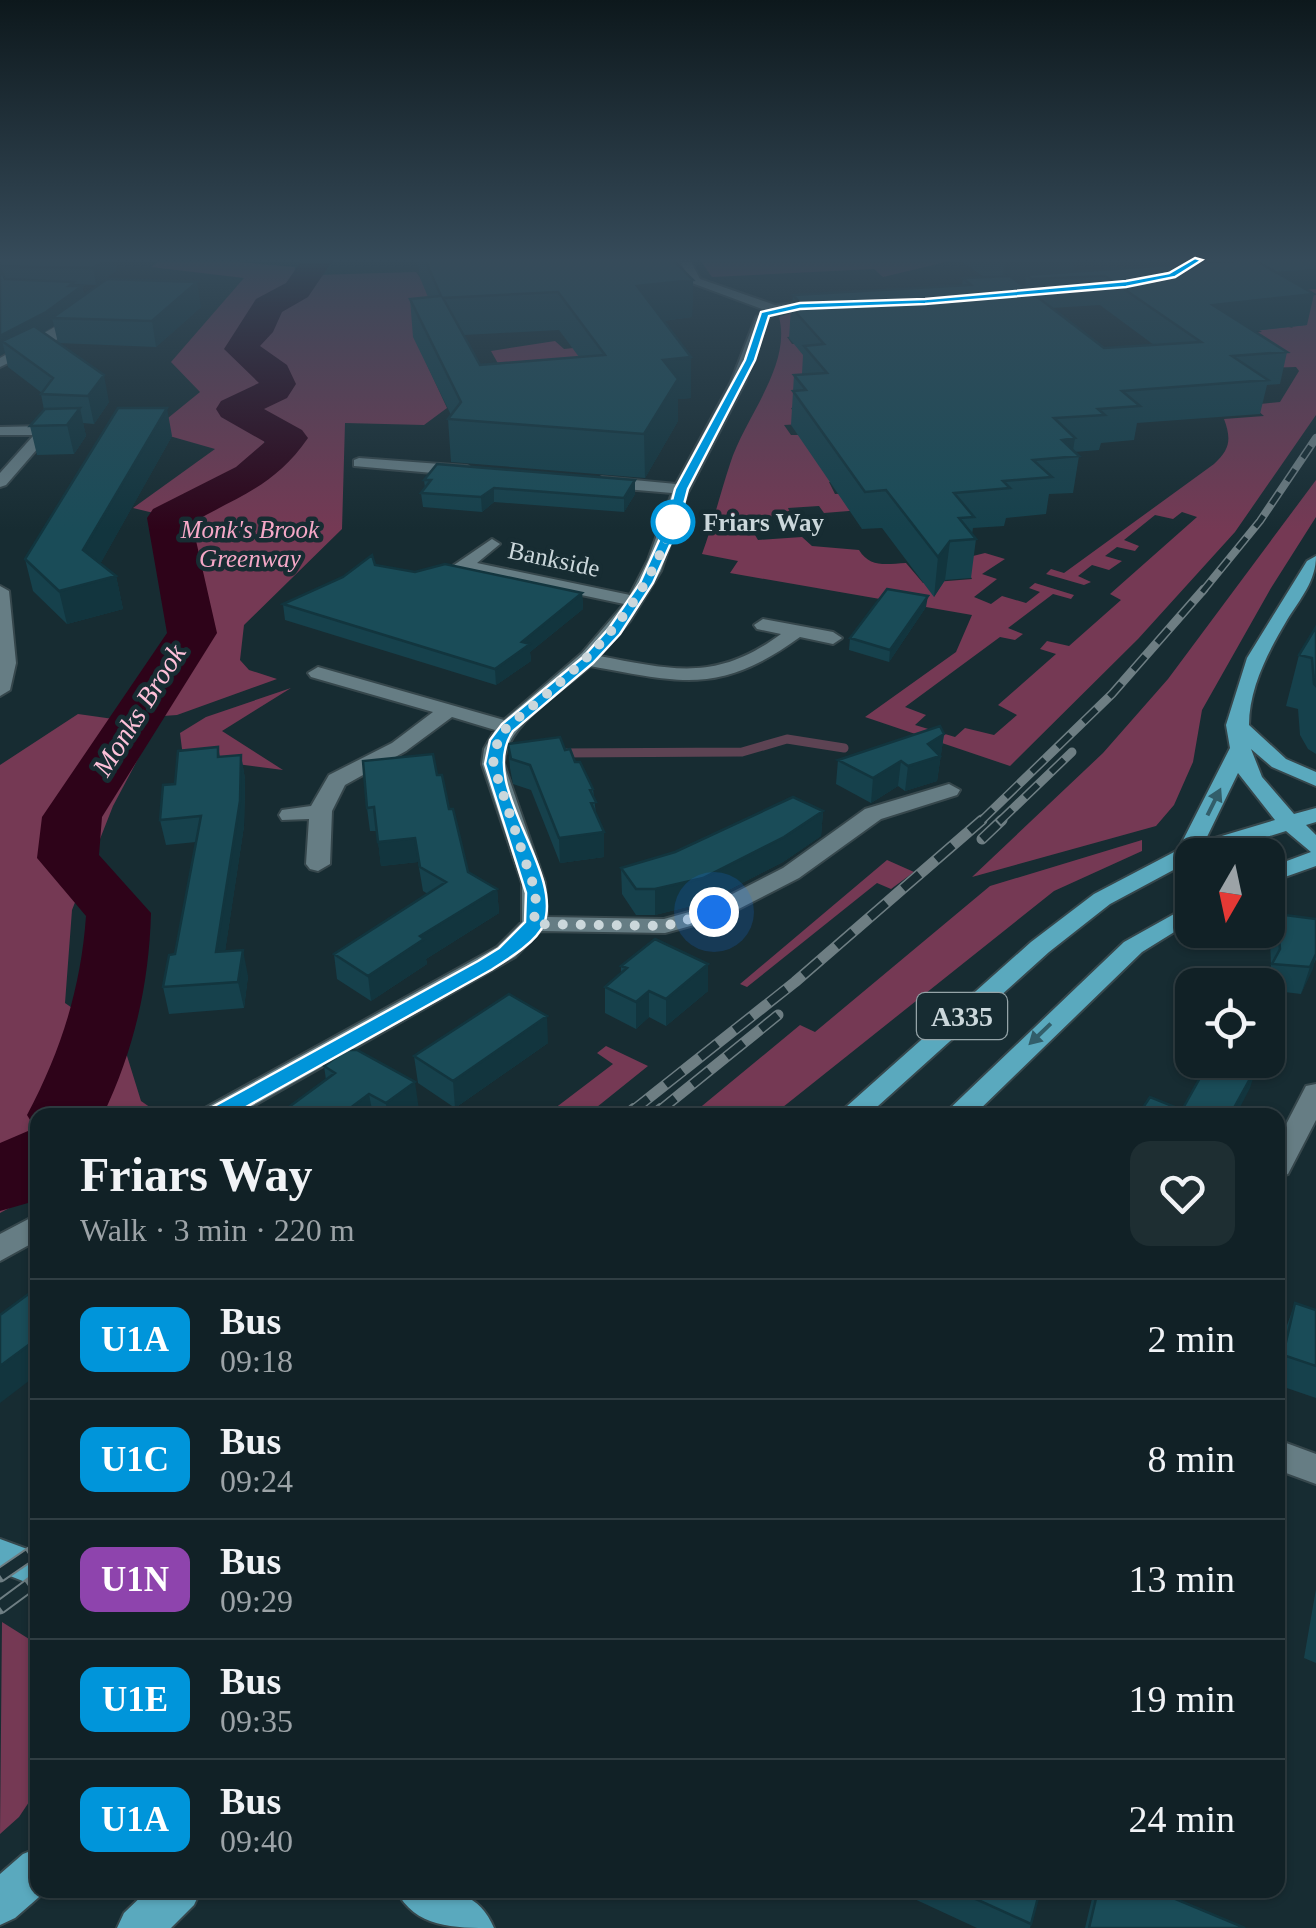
<!DOCTYPE html>
<meta charset="utf-8">
<style>
:root{--surface:#112126;--page:#1e2e32;--text:#f1f3f6;--muted:#9ca3a7;--line:#303e43}
body{margin:0;font-family:Georgia,serif;background:var(--page);color:var(--text);height:100vh;display:flex;flex-direction:column;font-size:38px;white-space:nowrap}
*{box-sizing:border-box;margin:0}
p{font-size:32px;color:var(--muted)}
.icon{flex:none;width:55px;height:55px;fill:none;stroke:currentColor;stroke-width:2;stroke-linecap:round;stroke-linejoin:round}
.map{position:relative;flex:1;overflow:hidden}
.side{position:absolute;left:30px;top:1108px;width:1255px;height:790px;display:flex;flex-direction:column;background:var(--surface);border-radius:20px;box-shadow:0 2px 8px #0004,0 0 0 2px var(--line)}
.side>*{flex:none}
.badge{padding:0 20px;border-radius:15px;font-size:35px;line-height:65px}
.needle{width:65px;rotate:189deg}
.buttons{position:absolute;left:1175px;top:838px;display:grid;gap:20px}
.buttons a{display:grid;place-items:center;width:110px;height:110px;border-radius:20px;background:var(--surface);box-shadow:0 2px 8px #0004,0 0 0 2px var(--line);font-size:50px}
.you{position:absolute;width:50px;height:50px;margin:-25px;border:8px solid #fff;border-radius:50%;background:#1a73e8;box-shadow:0 0 0 15px #1a73e833}
.map>.badge{position:absolute;translate:-50% -50%;box-shadow:0 0 0 5px #fff}
.round{display:grid;place-items:center;flex:none;width:105px;height:105px;border-radius:20px;background:var(--page)}
.summary{display:flex;align-items:center;justify-content:space-between;height:170px;padding:0 50px}
h1{font-size:48px;font-weight:700;line-height:75px}
ul{padding:0;list-style:none}
li{display:flex;align-items:center;gap:30px;height:120px;padding:0 50px;border-top:2px solid var(--line)}
li div{flex:1}
li b{display:block;font-size:38px}
li em{font-style:normal}
li .badge{min-width:110px;font-weight:700;text-align:center}
.map>svg:first-child{display:block}
</style>
<div class="map">
<svg width="1316" height="1928" viewBox="0 0 1316 1928">
<rect width="100%" height="100%" fill="#172c32"/>
<path fill="#753954" d="M700,260H954L883,277L874,269L712,277Z
M227,261L295,267C295,294 270,291 256,306C247,316 244,331 234,342L237,355L271,381L264,390L225,411L263,432L265,447L254,464L162,515L133,508L215,449L152,431L200,392L171,362L244,278L151,267L158,262Z
M1316,265V415L1235,532L1138,639L1010,766L865,717L956,652L972,615L730,573L738,561L702,554C713,524 720,494 730,464C744,418 792,366 779,317L797,311L790,324L798,336L787,337L792,344H809L813,405L791,408L801,424L784,425L791,435H809L842,481L829,482L835,494L853,493L861,510L824,513L819,506L788,508L791,515L746,520L758,540L802,537L812,546L859,550C870,568 886,564 906,563L923,583L972,579L961,559L985,553L1005,559L982,574L997,579L974,597L991,604L1002,596L1026,603L1040,592L1029,588L1035,583L1074,595L1071,599L1053,594L1008,628L1023,634L1015,640L1000,637L905,707L926,715L915,725L955,737L965,728L994,735L1017,715L998,705L1056,654L1040,649L1047,641L1069,646L1121,600L1110,594L1197,517L1182,512L1173,519L1155,515L1124,540L1139,546L1135,551L1117,547L1105,556L1122,561L1109,570L1092,565L1078,576L1091,582L1084,585L1046,574L1051,569L1064,573L1214,464C1231,449 1231,438 1224,419L1264,416L1251,405L1280,402L1299,371L1296,367L1256,368L1199,337L1262,332L1241,318L1293,328L1256,294Z
M416,272L470,347L414,337L447,408L424,425L345,423L342,529L244,625L240,660L249,670L277,679L177,715L163,716L209,634L189,517C219,485 275,484 294,438L244,409L288,390L291,384L284,371L255,348V340L267,332L276,306L311,286L315,275Z
M555,341L564,349L592,346L598,355L519,401L491,351Z
M1316,480V517L1271,588L1202,710L1193,762L1174,805L1156,826L972,877L1103,753L1168,679Z
M291,688L222,731L283,770L183,757L180,733L206,717Z
M78,714L156,725L113,806L72,910L65,1003L123,1043L141,1101L154,1110L148,1115H38L37,1193L0,1213V765Z
M1142,840V851L1054,891L773,1115H691L800,1025L815,1032L990,886Z
M887,860L914,872L891,889L877,883L747,987L740,984Z
M606,1046L648,1066L587,1115H546L613,1064L597,1053Z
M2,1622L37,1644V1790L19,1817L0,1834Z"/>
<g fill="none" stroke-linecap="round" stroke-linejoin="round">
<path stroke="#5d4353" stroke-width="9" d="M120,744H141
M557,753L742,752L787,739L844,748"/>
<path fill="#2e0319" fill-rule="evenodd" d="M302,260H333L308,297L282,312L273,332L260,346L287,365L296,384L287,398L264,409L302,430L308,438C275,486 240,495 192,523L217,633L102,817L99,855L151,913C149,985 134,1050 103,1115H38V1196L28,1203L0,1211V1143L35,1128L27,1115C61,1051 81,988 86,916L37,858L42,817L167,633L147,518L153,509L236,467L265,442L221,417L216,409L221,401L259,383L224,349L256,299L286,283Z"/>
<defs>
<path id="minor" d="M679,260H690L700,279L775,305L823,301L829,305L777,312L768,319L745,382L687,494L661,571L630,621L599,656C674,670 716,682 781,634L757,629L754,625L763,619L833,632L842,638L833,644L800,637C720,695 682,683 590,666C563,691 504,726 504,764L545,883L547,917L664,919L707,907L783,868L865,809L949,784L960,790L957,795L881,819L799,878L723,917L665,933L540,931L515,957L237,1115H201L205,1108L497,947L522,922V883L482,764L484,749L495,730L452,717L406,751L345,785L332,811L330,864L318,871L310,869L306,864L309,819L282,820L279,815L282,810L311,806L329,775L392,743L433,712L311,677L308,673L318,667L504,720L582,653L624,604L463,570L454,565L492,539L500,544L477,563L630,595L648,560L672,493L602,487L594,482L602,477L676,484L731,382L756,317L765,310L692,283Z
M81,312L85,319L60,338L0,367V358Z
M46,426L53,430L51,433L6,485L0,487V473L34,435H0V427Z
M359,458L467,466L475,471L467,476L354,466V460Z
M0,586L9,591L16,663L10,690L0,696Z
M1316,1084V1120L1288,1174L1278,1177V1140L1306,1086Z
M38,1214V1240L0,1261V1234Z
M1278,1440L1316,1454V1484L1278,1470Z"/>
<path id="major" d="M1316,556C1316,581 1300,599 1287,620C1268,652 1249,688 1249,725L1286,759L1316,772V786L1272,767L1251,749L1262,777L1294,814L1316,808V822L1306,825L1316,835V866L1268,883V868L1311,852L1286,831L1208,855H1192V860L1110,904L1049,952L868,1115H837L1031,942L1094,894L1178,850L1230,748L1226,725L1247,658L1307,561ZM1238,773L1275,820L1205,841Z
M1192,904V921L1142,952L974,1115H943L1124,942Z
M0,1539L38,1553V1587L0,1572Z
M38,1848V1890H47L15,1918L0,1925V1874L23,1854Z
M148,1890H201L194,1905L171,1928H117L124,1913Z
M396,1890C437,1890 476,1884 494,1928C454,1928 415,1928 396,1890Z"/>
</defs>
<use href="#minor" stroke="#36474c" stroke-width="4"/>
<use href="#major" stroke="#36474c" stroke-width="4"/>
<use href="#minor" fill="#667d84" fill-rule="evenodd"/>
<use href="#major" fill="#5aa9be" fill-rule="evenodd"/>
<defs>
<path id="rail-far4" d="M1202,592L1260,521L1316,438"/>
<path id="rail-far3" d="M980,822L1112,694L1204,589
M999,822L1072,752"/>
<path id="rail-far2" d="M982,839L1002,820
M631,1112L795,982L982,820
M658,1112L778,1015"/>
<path id="rail-far1" d="M627,1115L634,1109
M654,1115L661,1109"/>
<path id="rail" d="M0,1575L38,1549
M0,1607L38,1579"/>
</defs>
<use href="#rail-far4" stroke="#6e7e83" stroke-width="8"/>
<use href="#rail-far3" stroke="#6e7e83" stroke-width="9"/>
<use href="#rail-far2" stroke="#6e7e83" stroke-width="11"/>
<use href="#rail-far1" stroke="#6e7e83" stroke-width="12"/>
<use href="#rail" stroke="#6e7e83" stroke-width="15"/>
<use href="#rail-far4" stroke="#172c32" stroke-width="5" stroke-dasharray="14" stroke-linecap="butt"/>
<use href="#rail-far3" stroke="#172c32" stroke-width="6" stroke-dasharray="18" stroke-linecap="butt"/>
<use href="#rail-far2" stroke="#172c32" stroke-width="8" stroke-dasharray="22" stroke-linecap="butt"/>
<use href="#rail-far1" stroke="#172c32" stroke-width="9" stroke-dasharray="28" stroke-linecap="butt"/>
<use href="#rail" stroke="#172c32" stroke-width="11" stroke-dasharray="35" stroke-linecap="butt"/>
</g>
<path fill="#16414c" fill-rule="evenodd" d="M0,260H114L116,271L96,285L74,284L75,286H82L84,295L201,307L156,347L58,343L54,326L43,333L109,402L94,424L83,423L86,436L74,454L37,455L30,426L44,410L41,394L42,393L8,367L5,353L0,356Z
M418,260H673L693,280L692,317L663,321L691,398L678,399V421L645,478L451,462L448,419L451,415L413,337L410,299L428,297L420,278ZM559,330L579,357L480,365L464,335Z
M960,260H1074L1073,272L1211,263L1207,260H1316L1307,290V325L1254,331L1287,352L1280,384L1267,385L1260,414L1137,423L1134,440L1101,443L1099,450L1074,452L1079,456L1073,493L1049,494L1046,514L1006,518L1004,526L973,528L972,534L976,539L971,578L945,580L934,597L882,528L862,529L791,425L794,375L802,374L803,355L789,338L791,307H792L793,295L962,285L963,278L984,277ZM1100,305L1154,345L1104,348L1051,308Z
M172,436L100,564L116,576L123,609L67,624L33,591L25,559Z
M424,480H635V494L624,512L494,502L482,512L423,507L421,493L425,488Z
M375,565L415,572L582,593L583,609L530,652L531,661L496,685L285,620L283,604Z
M926,607L889,662L849,650L850,638Z
M1316,627V754L1308,749L1300,735L1298,709L1286,706L1299,655Z
M944,734L937,781L905,791L898,786L871,803L836,784L838,760Z
M508,744L565,750L575,762L593,789L596,814L604,832V857L560,863L531,790L513,784L510,768Z
M218,747L220,757L241,755L245,779L244,826L225,951L248,976L244,1008L169,1014L163,987L175,954L196,842L166,845L160,820L175,784Z
M437,775L449,809L468,872L497,889L499,913L426,959L427,964L371,1001L337,979L334,954L428,894L423,891L418,862L381,866L377,831H370L367,808Z
M823,811L821,836L783,862L703,903L655,915H636L622,894L621,868Z
M1277,914L1316,919V959L1301,994L1268,990V985H1266L1271,966L1270,940Z
M708,964V991L666,1026L649,1017L636,1029L605,1013V987L621,973V966Z
M548,1043L455,1108L418,1083L414,1056Z
M324,1066L419,1110L411,1115H278L326,1080Z
M1295,1303L1316,1310V1398L1278,1385V1362L1285,1331Z
M1316,1589V1663L1304,1658Z
M895,1890H1040L1030,1928H977Z
M1094,1890H1154L1245,1928H1085Z"/>
<path fill="#12353e" d="M106,260H114L116,271L96,285L93,268Z
M1005,260H1074L1072,277L1026,275L1025,288L1001,290Z
M1316,270V289L1262,293L1266,273Z
M693,280L692,317L637,324V286Z
M74,282L76,291L82,286L86,303L52,318L54,326L13,349L2,341L5,353L0,356V336Z
M197,282L201,307L156,347L152,321Z
M1314,294L1307,325L1207,336L1213,305Z
M691,357V398L678,399V421L645,478L644,434L663,360Z
M104,375L109,402L94,424L88,396Z
M80,408L86,436L74,454L67,425Z
M167,408L172,436L90,582L83,550Z
M1075,438L1072,457L1062,440Z
M635,480V494L624,512V498Z
M494,488V502L482,512L481,497Z
M950,541L945,580L934,597L938,557Z
M116,576L123,609L67,624L59,591Z
M582,593L583,609L530,652L531,661L496,685L495,669L522,642Z
M928,596L926,607L889,662L890,650Z
M944,734L937,781L905,791L908,766L928,744Z
M241,755L245,779L244,826L221,978L216,952Z
M901,761L898,786L871,803L873,778Z
M823,811L821,836L783,862L703,903L655,915V889Z
M604,832V857L560,863L559,838Z
M415,838L418,862L381,866L378,842Z
M497,889L499,913L426,959L427,964L371,1001L368,976L420,936Z
M243,950L248,976L244,1008L238,982Z
M1316,954L1313,969L1301,994L1310,967Z
M708,964V991L666,1026V999Z
M649,991V1017L636,1029V1002Z
M547,1016L548,1043L455,1108L453,1081Z
M1257,1066L1250,1088L1236,1115H1230Z
M415,1082L419,1110L411,1115H387L386,1103Z
M369,1094L373,1115H341Z
M38,1338V1374L0,1403V1366Z"/>
<path fill="#1a4c58" stroke="#12353e" stroke-width="2.5" fill-rule="evenodd" d="M0,260H106L93,268L0,266Z
M425,260H673L693,280L637,286L691,357L663,360L678,379L644,434L448,419L461,402L410,299L441,296ZM558,292L605,355L480,365L443,298Z
M1245,260H1255L1314,294L1213,305L1287,352L1232,356L1268,380L1122,391L1140,406L1098,409L1105,415L1054,418L1075,438L1062,440L1079,456L1033,460L1052,477L1003,481L1010,488L954,493L974,517L959,518L976,539L950,541L938,557L886,490L865,492L793,391L806,390L794,375L827,373L804,346L824,344L791,307H804L793,295L971,285L963,278L1010,276L1104,348L1201,342L1105,276L1032,279L1026,275Z
M1255,260H1316V270L1277,273Z
M0,268L5,279L74,282L69,286H82L46,312L0,336Z
M107,279L197,282L152,321L52,318Z
M34,326L104,375L88,396L41,394L53,378L2,341Z
M80,408L67,425L30,426L45,409Z
M118,408H167L83,550L116,576L59,591L25,559Z
M437,464L635,480L624,498L494,488L481,497L421,493L431,480H424Z
M372,555L375,565L415,572L445,564L582,593L522,642L530,644L495,669L283,604L343,577Z
M887,589L928,596L890,650L850,638Z
M1316,627V686L1314,684L1312,658L1299,655Z
M940,726L944,734L928,744L940,756L908,766L901,761L873,778L838,760Z
M560,737L565,750L570,749L575,762H580L593,789L590,790L596,802L591,803L604,832L559,838L530,765L511,759L508,744Z
M218,747V757L241,755L240,801L216,952L243,950L238,982L163,987L169,955L175,954L201,816L160,820L163,785L175,784L178,751Z
M433,754L437,775H442L449,809H453L468,872L497,889L420,936L424,939L368,976L334,954L446,882L420,867L415,838L378,842L374,807L367,808L363,761Z
M793,797L823,811L784,837L703,878L655,889H636L621,868L675,852Z
M1277,914L1316,919V954L1310,967L1272,964L1280,949Z
M655,939L708,964L666,999L649,991L636,1002L605,987L627,968L621,966Z
M509,994L547,1016L453,1081L414,1056Z
M346,1050H357L415,1082L386,1103L369,1094L341,1115H278L335,1073L324,1066Z
M1210,1060H1242L1257,1066L1230,1115H1138L1150,1097L1182,1110Z
M38,1287V1338L0,1366V1315Z
M1295,1303L1316,1310V1366L1283,1355Z
M956,1890H1040L1031,1924Z
M1098,1890H1154L1245,1928H1089Z"/>
<defs><path id="oneway-solid" d="M-6-.8H1V-3.2L6.5 0L1 3.2V.8H-6Z" transform="scale(2.5)"/></defs>
<g fill="#325e6a">
<use href="#oneway-solid" transform="translate(1214 802) rotate(-64)"/>
<use href="#oneway-solid" transform="translate(1040 1034) rotate(136)"/>
</g>
<linearGradient id="sky" x2="0" y2="1"><stop stop-color="#0d181c"/><stop offset="0.49" stop-color="#364b5a"/><stop offset="1" stop-color="#364b5a" stop-opacity="0"/></linearGradient>
<rect width="1316" height="530" fill="url(#sky)"/>
<path fill="#0095da" stroke="#fff" stroke-width="2.5" d="M1195,258L1202,260L1175,277L1126,287L925,304L800,309L769,316L755,360L688,489L678,527L653,583L620,634L593,663L513,731C476,785 564,869 544,924C537,942 507,960 491,970L223,1120H207L204,1115L207,1110L478,961L499,948L525,922L526,893L485,764L490,740L502,724L583,657L609,628L640,583L665,527L675,489L745,360L761,312L800,303L925,299L1126,281L1169,273Z"/>
<g fill="none" stroke-linecap="round" stroke-linejoin="round">
<path stroke="#cbd7db" stroke-width="10" stroke-dasharray="0 18" d="M673,522C639,618 584,664 507,727L498,740L493,764L536,893L534,924L665,926L714,912"/>
</g>
<circle fill="#fff" stroke="#0095da" stroke-width="5" cx="673" cy="522" r="20"/>
<g text-anchor="middle" dominant-baseline="central" stroke-width="9" stroke-linejoin="round" paint-order="stroke">
<g font-size="25" font-weight="bold" fill="#cbd7db" stroke="#172c32" text-anchor="start">
<text x="703" y="522">Friars Way</text>
</g>
<g font-size="25" font-style="italic" fill="#f5a8c7" stroke="#172c32">
<text x="250" y="529">Monk's Brook<tspan x="250" dy="29">Greenway</tspan></text>
</g>
<g font-size="25" fill="#cbd7db" stroke="#172c32">
<text transform="translate(554 559) rotate(12)">Bankside</text>
</g>
<g font-size="28" font-style="italic" fill="#fdc1d9" stroke="#172c32">
<text transform="translate(139 710) rotate(-58)">Monks Brook</text>
</g>
<rect fill="#172c32" stroke="#95a4a8" stroke-width="2.5" x="917" y="993" width="90" height="46" rx="8"/>
<g font-size="28" font-weight="bold" fill="#cbd7db">
<text x="962" y="1016">A335</text>
</g>
</g>
</svg>
<div class="buttons">
<a><svg class="needle" viewBox="-14 -14 28 28"><path d="M0-13l5 13h-10z" fill="#e53935"/><path d="M0 13l5-13h-10z" fill="#9ca3a7"/></svg></a>
<a><svg class="icon" aria-label="locate" viewBox="0 0 24 24"><circle cx="12" cy="12" r="6"/><path d="M12 2v4M12 18v4M2 12h4M18 12h4"/></svg></a>
</div>
<div class="you" style="left:714px;top:912px"></div>
<section class="side">
<div class="summary"><div><h1>Friars Way</h1><p>Walk · 3 min · 220 m</p></div><a class="round"><svg class="icon" aria-label="heart" viewBox="0 0 24 24"><path d="M12 20l-8-8c-3-5 5-10 8-4 3-6 11-1 8 4z"/></svg></a></div>
<ul>
<li><span class="badge" style="background:#0095da;color:#fff">U1A</span><div><b>Bus</b><p>09:18</p></div><em>2 min</em></li>
<li><span class="badge" style="background:#0095da;color:#fff">U1C</span><div><b>Bus</b><p>09:24</p></div><em>8 min</em></li>
<li><span class="badge" style="background:#8e44ad;color:#fff">U1N</span><div><b>Bus</b><p>09:29</p></div><em>13 min</em></li>
<li><span class="badge" style="background:#0095da;color:#fff">U1E</span><div><b>Bus</b><p>09:35</p></div><em>19 min</em></li>
<li><span class="badge" style="background:#0095da;color:#fff">U1A</span><div><b>Bus</b><p>09:40</p></div><em>24 min</em></li>
</ul>
</section>
</div>
